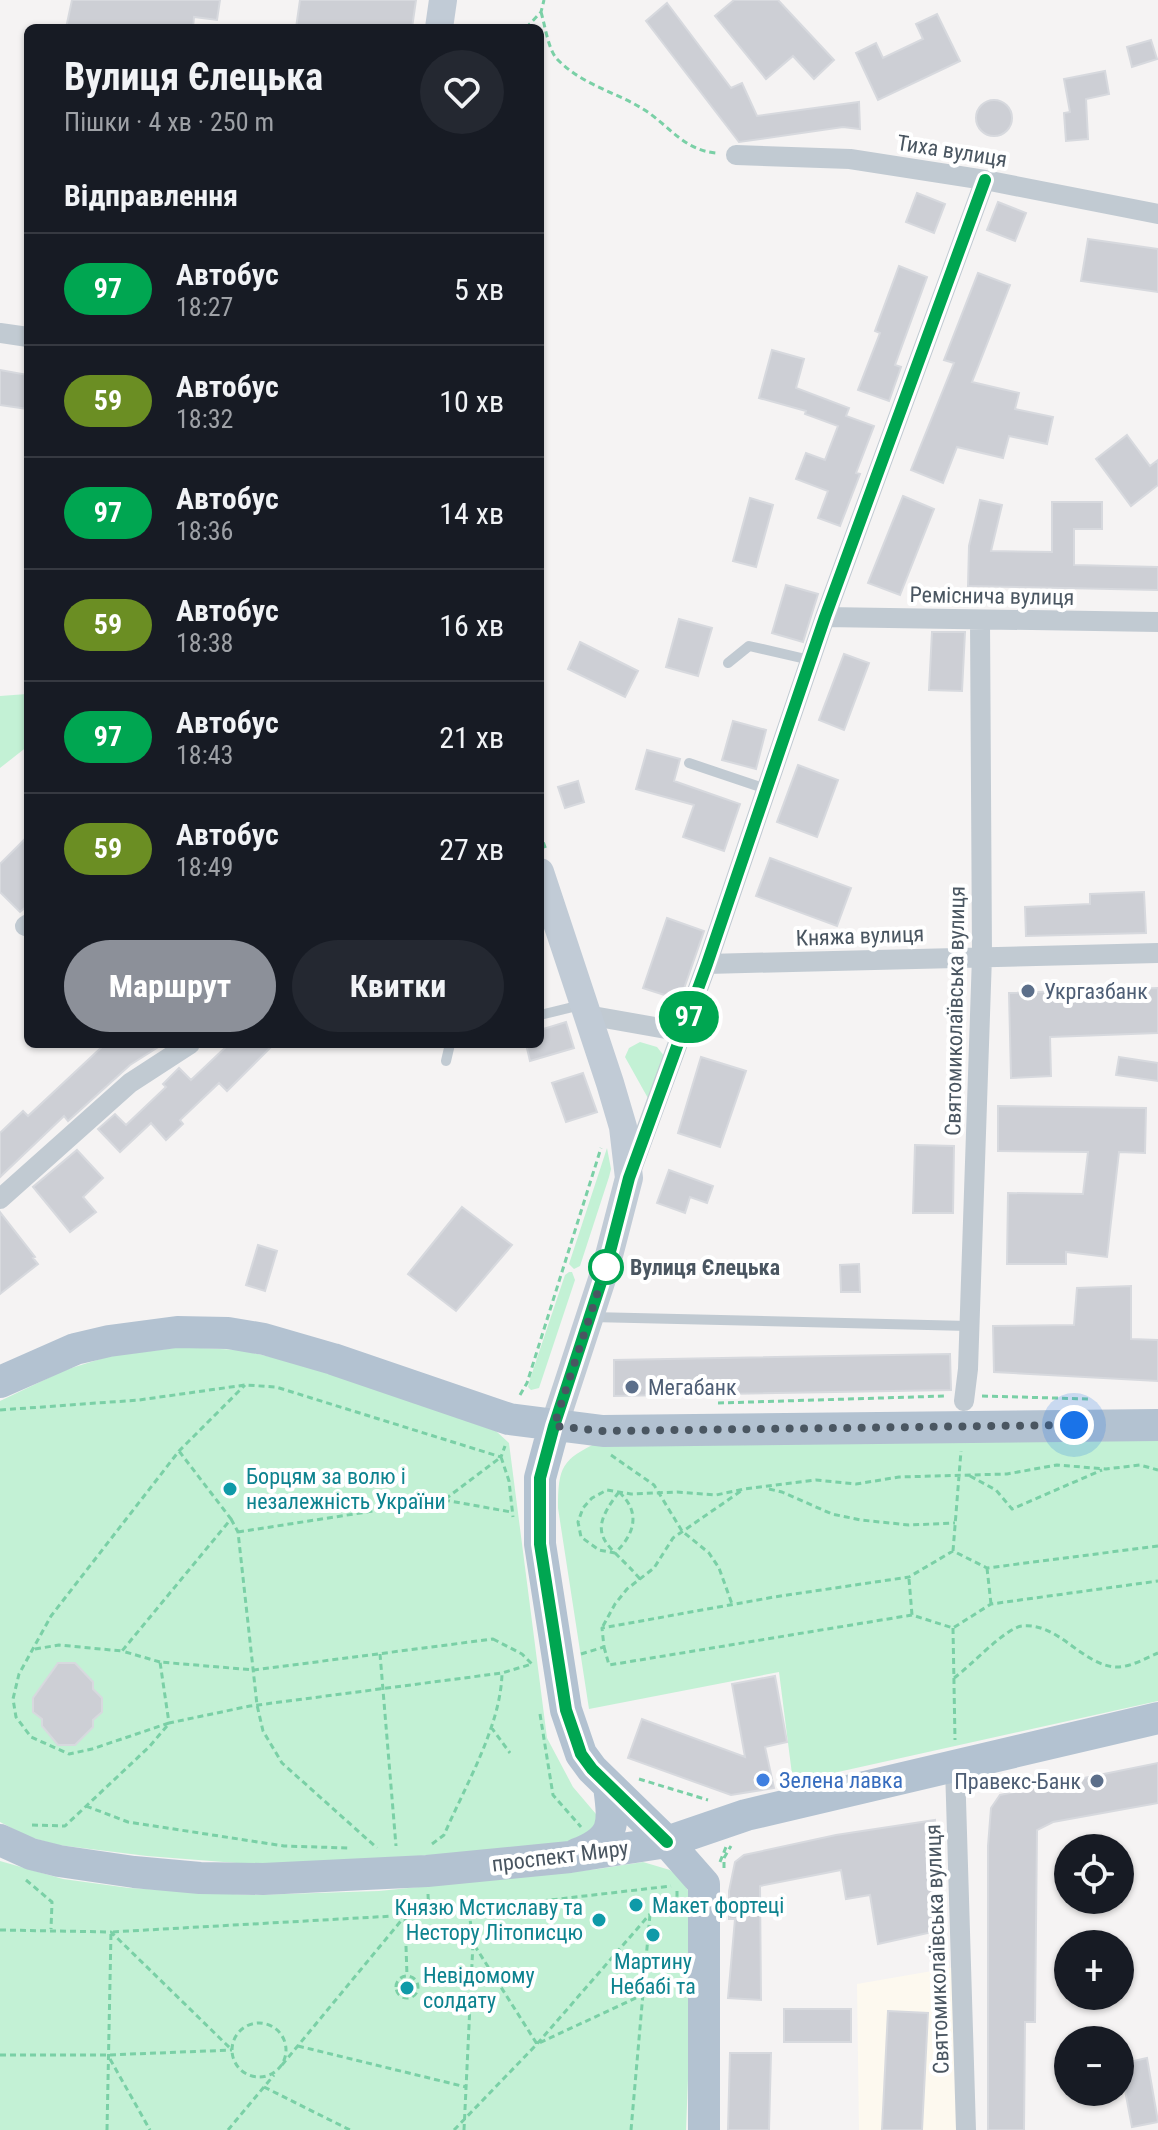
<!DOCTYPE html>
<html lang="uk">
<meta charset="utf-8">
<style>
:root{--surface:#171b24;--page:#242831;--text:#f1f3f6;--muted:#9ea1a6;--line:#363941;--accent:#8c9099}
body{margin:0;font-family:"Roboto Condensed",sans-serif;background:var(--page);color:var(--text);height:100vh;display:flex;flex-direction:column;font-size:30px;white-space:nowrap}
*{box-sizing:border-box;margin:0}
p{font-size:26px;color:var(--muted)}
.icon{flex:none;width:44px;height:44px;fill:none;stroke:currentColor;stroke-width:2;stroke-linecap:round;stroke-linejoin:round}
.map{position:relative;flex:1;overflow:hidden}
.side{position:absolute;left:24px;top:24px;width:520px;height:1024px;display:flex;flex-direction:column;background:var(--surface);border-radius:12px;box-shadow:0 2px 6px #0004}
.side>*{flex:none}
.badge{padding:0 16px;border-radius:26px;font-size:28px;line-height:52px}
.fabs{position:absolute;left:1054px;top:1834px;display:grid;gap:16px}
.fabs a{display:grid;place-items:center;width:80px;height:80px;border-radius:50%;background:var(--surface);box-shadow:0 2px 6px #0004;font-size:40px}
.you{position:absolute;width:40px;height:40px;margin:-20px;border:6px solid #fff;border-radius:50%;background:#1a73e8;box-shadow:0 0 0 12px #1a73e833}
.map>.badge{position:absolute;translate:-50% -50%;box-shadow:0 0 0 4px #fff}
h2{padding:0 40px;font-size:30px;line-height:72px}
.round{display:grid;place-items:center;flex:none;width:84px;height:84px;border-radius:42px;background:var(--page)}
.summary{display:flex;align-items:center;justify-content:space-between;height:136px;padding:0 40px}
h1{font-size:38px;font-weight:700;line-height:60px}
.primary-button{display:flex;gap:16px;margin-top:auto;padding:16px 40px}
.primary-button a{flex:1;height:92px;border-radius:48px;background:var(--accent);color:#fff;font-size:32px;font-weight:700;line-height:92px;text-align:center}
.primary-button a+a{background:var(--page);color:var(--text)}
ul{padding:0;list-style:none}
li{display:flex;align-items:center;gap:24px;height:112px;padding:0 40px;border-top:2px solid var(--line)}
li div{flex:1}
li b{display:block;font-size:30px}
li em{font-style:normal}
li .badge{min-width:88px;font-weight:700;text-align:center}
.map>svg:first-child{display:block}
</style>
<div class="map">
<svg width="1158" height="2130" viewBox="0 0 1158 2130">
<rect width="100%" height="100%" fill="#f5f3f3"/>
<path fill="#fdf9ef" d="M955,1967L960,2130H859L857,1984Z"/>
<path fill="#c3f1d5" d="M27,694L28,746L0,768V696Z
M640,1042L657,1047L665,1057L649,1100L625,1057L629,1048Z
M607,1148L611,1169L609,1177L580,1266L574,1269L569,1264Z
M569,1272H572L575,1280L539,1388L531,1390L528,1387L530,1379L565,1275Z
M182,1347L239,1350L313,1366L496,1431L509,1443L547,1738L573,1787L596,1814L599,1822L593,1839L544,1847L277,1866L147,1856L58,1845L29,1837L0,1822V1401L65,1370L110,1356Z
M1158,1434V1701L793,1782L779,1672L589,1709L558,1508C558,1467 562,1459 599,1442Z
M0,1861L63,1879L129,1888L250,1895L379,1891L598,1869L643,1862L670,1870L681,1879L690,1894L694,1926L686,2130H0Z"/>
<path fill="#cdcfd5" stroke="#d7d9de" stroke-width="2" d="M72,0H220L217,20L194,17L193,28H66Z
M300,0H416L412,28H296Z
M734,0H778L834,60L814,79L793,56L766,79L715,16Z
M667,3L731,88L742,83L757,116L859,102L860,129L843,127L739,142L646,21Z
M937,14L960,61L878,100L856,53L876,43L883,58L923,39L916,24Z
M1151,40L1157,59L1132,67L1127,47Z
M1105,71L1109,94L1086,99L1088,139L1066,141L1064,113L1070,112L1064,79Z
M976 118a18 18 0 1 1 36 0a18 18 0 1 1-36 0Z
M917,193L945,204L934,233L906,222Z
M998,202L1026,213L1015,241L987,230Z
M1088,239L1158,249V292L1081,281Z
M899,266L927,277L895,365L901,367L889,401L858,390L880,333L875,331Z
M978,273L1010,285L972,382L1019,393L1015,409L1053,417L1047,444L1009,436L1003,458L957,447L943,483L911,470L954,363L944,360Z
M772,350L804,359L796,388L849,408L846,416L874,426L856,473L860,474L840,526L818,518L828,491L796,479L806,453L825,460L838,426L805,414L806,411L759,398Z
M0,370L28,375V409L0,405Z
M1127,435L1150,466L1158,460V485L1131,506L1096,459Z
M903,496L934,509L900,595L868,583Z
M750,498L773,505L756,567L733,561Z
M980,500L1002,505L991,551L1052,552V502H1102V529H1074V565L1158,567V590L968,586L969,546Z
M786,585L818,594L803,642L772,633Z
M679,619L712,628L698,676L666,667Z
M932,632H965L962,691L929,690Z
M580,642L638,671L625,697L568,669Z
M844,654L869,663L844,730L819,720Z
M733,721L766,730L756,769L722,760Z
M647,750L680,759L674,781L740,804L724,851L683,837L694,805L636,789Z
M798,765L838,780L817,837L777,822Z
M578,781L584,802L565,808L558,787Z
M28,836V905L20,912L0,892V864Z
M770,858L851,888L837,926L756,896Z
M1144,892L1146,933L1026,936L1025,907L1090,904V894Z
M667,918L704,931L680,1000L643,988Z
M1158,988V1033L1050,1037L1051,1076L1011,1078L1009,993Z
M566,1022L574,1048L530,1061L526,1044H540V1030Z
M105,1044H163L130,1065L68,1121L64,1116L0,1177V1133L23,1111L28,1116Z
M229,1044H274L227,1091L219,1083L180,1120L183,1124L166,1140L151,1123L120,1152L98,1129L115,1114L126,1125L166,1087L163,1084L179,1068L191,1080Z
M701,1057L746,1071L720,1147L678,1133Z
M1119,1057L1158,1063V1081L1116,1075Z
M583,1073L597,1112L566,1122L552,1083Z
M998,1106L1146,1108L1145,1153L1119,1152L1107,1257L1066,1252V1264H1007L1008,1193L1083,1194L1088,1152L998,1151Z
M915,1145L954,1146L953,1213H913Z
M77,1150L103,1178L83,1197L96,1212L70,1232L33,1187Z
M669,1170L713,1186L707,1203L690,1197L685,1213L657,1203Z
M462,1207L512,1245L456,1311L408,1274Z
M0,1212L35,1257L33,1258L38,1264L0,1294Z
M258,1245L277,1251L265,1291L246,1285Z
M859,1264L860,1292H841L840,1265Z
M1131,1286V1339L1158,1340V1381L994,1372L993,1326L1074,1325L1077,1288Z
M950,1354L951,1390L614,1396V1360Z
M58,1663H75L93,1682V1689L102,1698V1712L93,1720V1727L75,1745H58L42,1726V1719L33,1712V1698Z
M775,1676L787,1742L765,1747L774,1788L731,1795L628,1758L642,1719L745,1757L732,1684Z
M1158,1763V1803L1053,1822L1037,1830L1035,2022H1025L1024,2130H988V1846L991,1808L1000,1795Z
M935,1820L937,1931L878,1944L870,1895L846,1899L841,1870L760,1886L761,2000L728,1998L735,1919H729V1891L735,1862L744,1855L836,1835Z
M784,2009H851V2042H784Z
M888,2011L928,2013L922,2130H882Z
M730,2053H771L769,2130H728Z
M1147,2058L1158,2122L1132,2127L1120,2064Z"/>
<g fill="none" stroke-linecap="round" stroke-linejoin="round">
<path stroke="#7ad0a6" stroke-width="3" stroke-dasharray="6 4" stroke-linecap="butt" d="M541,12C545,25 548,49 557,59C582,85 614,91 643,109C669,125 683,150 716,153
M526,28L541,12L544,0
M540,833L546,850
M520,1395L527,1383L601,1148
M982,1396L1090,1399
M718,1403L946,1396
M0,1410L139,1400L245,1385L276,1387L501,1457L505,1446
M611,1455L654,1485L682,1531L709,1553L719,1568L732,1604
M970,1476L996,1490L1012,1509L1102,1470
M769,1489L782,1492L832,1514L861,1520L909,1525L955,1523
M619,1492C641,1512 635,1534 615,1553L599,1550L581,1537L578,1522L583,1508L592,1498L607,1490L631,1494L677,1492L716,1495L744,1489L816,1480L856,1484L899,1477L1007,1474L1057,1465L1106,1469L1140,1465L1158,1470
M619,1492C582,1539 610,1543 640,1579
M444,1500L511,1512
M231,1519L238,1532L257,1705L263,1731L282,1763L377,1848
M238,1532L444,1500L501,1457L509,1481L513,1517
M953,1551L961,1451
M987,1568L991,1604
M909,1579L912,1615
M603,1626L615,1604L627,1589L654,1568L673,1538L741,1491
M953,1628L955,1740
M493,1639L522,1654L532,1664L502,1673L250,1706L169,1723L160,1662L254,1670Z
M604,1647L609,1665L912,1615L953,1628L991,1604L1158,1581
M35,1649L59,1645L122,1651
M380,1654L396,1846
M581,1654L604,1647L602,1628L774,1597L909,1577L953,1551L987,1568L1158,1546
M160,1662L122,1651L231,1519L179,1451
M954,1678C971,1666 1005,1628 1022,1626C1059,1622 1082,1666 1117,1667C1131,1667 1146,1658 1158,1653
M540,1714L553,1795L581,1827
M169,1723L92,1749L69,1754L31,1737L16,1717L13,1699L19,1674L51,1616L179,1451L245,1385
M491,1727L510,1753
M639,1779L708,1800
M86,1806L128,1822L284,1846L348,1848
M32,1825L65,1826L149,1747L167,1726
M432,1844L444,1835C465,1786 501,1726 502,1673
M720,1862L726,1847
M724,1868V1858L731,1846
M26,1880L52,1902L51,1929
M428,1894L429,1914
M469,1911L473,1943
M405,1916L407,1976
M0,1930L111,1932L232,2050
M396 1987a11 11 0 1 1 22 0a11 11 0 1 1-22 0Z
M232 2050a27 27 0 1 1 54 0a27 27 0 1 1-54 0Z
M298,2046L466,2087
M0,2055H108L232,2050
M110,2059L150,2130
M282,2065L405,1916
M264,2087L350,2130
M107,2130L111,1932L429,1914L671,1886
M228,2130L274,2075
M454,2130L537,2044L650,1914
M464,2130L473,1943L537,2044L640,1996
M631,2130L650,1914L677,1899V1891"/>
<path stroke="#c1cad2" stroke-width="10" d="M728,663L749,646L810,660
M689,763L766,789
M540,1015L581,1005
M446,1061L450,1044
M591,1317L969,1326"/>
<path stroke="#c1cad2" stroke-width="20" d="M736,155L850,159L985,180L1158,214
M0,333L28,337
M825,617L1158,622
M25,926L28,924
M707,964L1158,953
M587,1015L683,1032
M630,1174L707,964L825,617L985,180
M0,1199L130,1083L190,1044
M964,1401L968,1369L982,956L980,620
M955,1767L966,2130"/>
<path stroke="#c1cbd6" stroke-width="28" d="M439,28L443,0
M540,872L610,1083L623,1127L629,1178L606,1267L554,1426"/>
<path stroke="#b3c2d1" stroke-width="32" d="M0,1382L75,1349L109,1341L177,1332L228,1333L264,1339L333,1359L509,1419L603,1431L1158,1425
M554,1426L540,1478V1544L566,1710L581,1754L592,1769L667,1842L704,1884V2130
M0,1840L31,1854L59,1861L134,1872L200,1878L263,1879L427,1871L570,1857L667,1842L746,1815L1158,1718
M577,1854C616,1839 614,1824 609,1786"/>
</g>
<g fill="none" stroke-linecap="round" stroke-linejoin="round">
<defs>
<path id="line" d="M667,1842L592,1769L581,1754L576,1739L566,1710L540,1544V1478L554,1426L606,1267L629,1178L707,964L825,617L985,180"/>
</defs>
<use href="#line" stroke="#fff" stroke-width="18"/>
<use href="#line" stroke="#00a651" stroke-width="12"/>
<path stroke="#4a5661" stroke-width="8" stroke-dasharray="0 14.4" d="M606,1267L554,1426L603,1431L1074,1425"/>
</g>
<g fill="#5c6f8a" stroke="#fff" stroke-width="3">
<circle cx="1028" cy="991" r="8"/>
<circle cx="632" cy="1387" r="8"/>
<circle cx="1097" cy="1781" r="8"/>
</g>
<circle fill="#fff" stroke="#00a651" stroke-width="4" cx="606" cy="1267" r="16"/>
<g fill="#0f9aa8" stroke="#fff" stroke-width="3">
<circle cx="230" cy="1489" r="8"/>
<circle cx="636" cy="1905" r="8"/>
<circle cx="599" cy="1920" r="8"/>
<circle cx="653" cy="1935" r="8"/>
<circle cx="407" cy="1988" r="8"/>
</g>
<circle fill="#3f7fe0" stroke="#fff" stroke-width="3" cx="763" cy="1780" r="8"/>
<g text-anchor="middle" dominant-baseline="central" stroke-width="8" stroke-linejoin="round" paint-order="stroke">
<g font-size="22" fill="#4a5661" stroke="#fff">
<text transform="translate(952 151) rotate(9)">Тиха вулиця</text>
<text transform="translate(992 596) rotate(1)">Реміснича вулиця</text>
<text transform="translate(860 936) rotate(-2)">Княжа вулиця</text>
<text transform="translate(955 1011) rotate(-89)">Святомиколаївська вулиця</text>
<text transform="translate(560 1856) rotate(-7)">проспект Миру</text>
<text transform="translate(937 1949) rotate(-92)">Святомиколаївська вулиця</text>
</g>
<g font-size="22" fill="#4e5e75" stroke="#fff" text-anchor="start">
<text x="1044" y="991">Укргазбанк</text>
<text x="648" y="1387">Мегабанк</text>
<text x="1081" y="1781" text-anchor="end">Правекс-Банк</text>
</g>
<g font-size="22" font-weight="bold" fill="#4a5661" stroke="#fff" text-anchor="start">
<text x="630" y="1267">Вулиця Єлецька</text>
</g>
<g font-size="22" fill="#0d838f" stroke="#fff" text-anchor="start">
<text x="246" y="1476">Борцям за волю і<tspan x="246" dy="25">незалежність України</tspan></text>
<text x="652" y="1905">Макет фортеці</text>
<text x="583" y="1907" text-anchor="end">Князю Мстиславу та<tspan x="583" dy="25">Нестору Літописцю</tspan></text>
<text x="653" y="1961" text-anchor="middle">Мартину<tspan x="653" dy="25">Небабі та</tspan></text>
<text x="423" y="1975">Невідомому<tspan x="423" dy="25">солдату</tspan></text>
</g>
<g font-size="22" fill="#366cbe" stroke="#fff" text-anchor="start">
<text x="779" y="1780">Зелена лавка</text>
</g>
</g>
</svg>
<div class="fabs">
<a><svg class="icon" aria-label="locate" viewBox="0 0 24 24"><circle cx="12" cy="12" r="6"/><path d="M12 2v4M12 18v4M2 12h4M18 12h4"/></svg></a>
<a>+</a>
<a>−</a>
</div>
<div class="you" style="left:1074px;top:1425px"></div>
<b class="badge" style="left:689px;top:1017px;background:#00a651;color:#fff">97</b>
<section class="side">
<div class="summary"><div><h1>Вулиця Єлецька</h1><p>Пішки · 4 хв · 250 m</p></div><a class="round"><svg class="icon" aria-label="heart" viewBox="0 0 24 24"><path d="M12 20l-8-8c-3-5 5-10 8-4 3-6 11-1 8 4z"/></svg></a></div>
<h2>Відправлення</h2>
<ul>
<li><span class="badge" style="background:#00a651;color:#fff">97</span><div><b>Автобус</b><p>18:27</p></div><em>5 хв</em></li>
<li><span class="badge" style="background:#6b8e23;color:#fff">59</span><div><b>Автобус</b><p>18:32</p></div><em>10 хв</em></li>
<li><span class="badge" style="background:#00a651;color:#fff">97</span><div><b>Автобус</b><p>18:36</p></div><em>14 хв</em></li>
<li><span class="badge" style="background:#6b8e23;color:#fff">59</span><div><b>Автобус</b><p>18:38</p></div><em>16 хв</em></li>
<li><span class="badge" style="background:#00a651;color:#fff">97</span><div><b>Автобус</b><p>18:43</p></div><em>21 хв</em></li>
<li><span class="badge" style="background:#6b8e23;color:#fff">59</span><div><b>Автобус</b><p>18:49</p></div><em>27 хв</em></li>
</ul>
<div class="primary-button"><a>Маршрут</a><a>Квитки</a></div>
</section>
</div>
